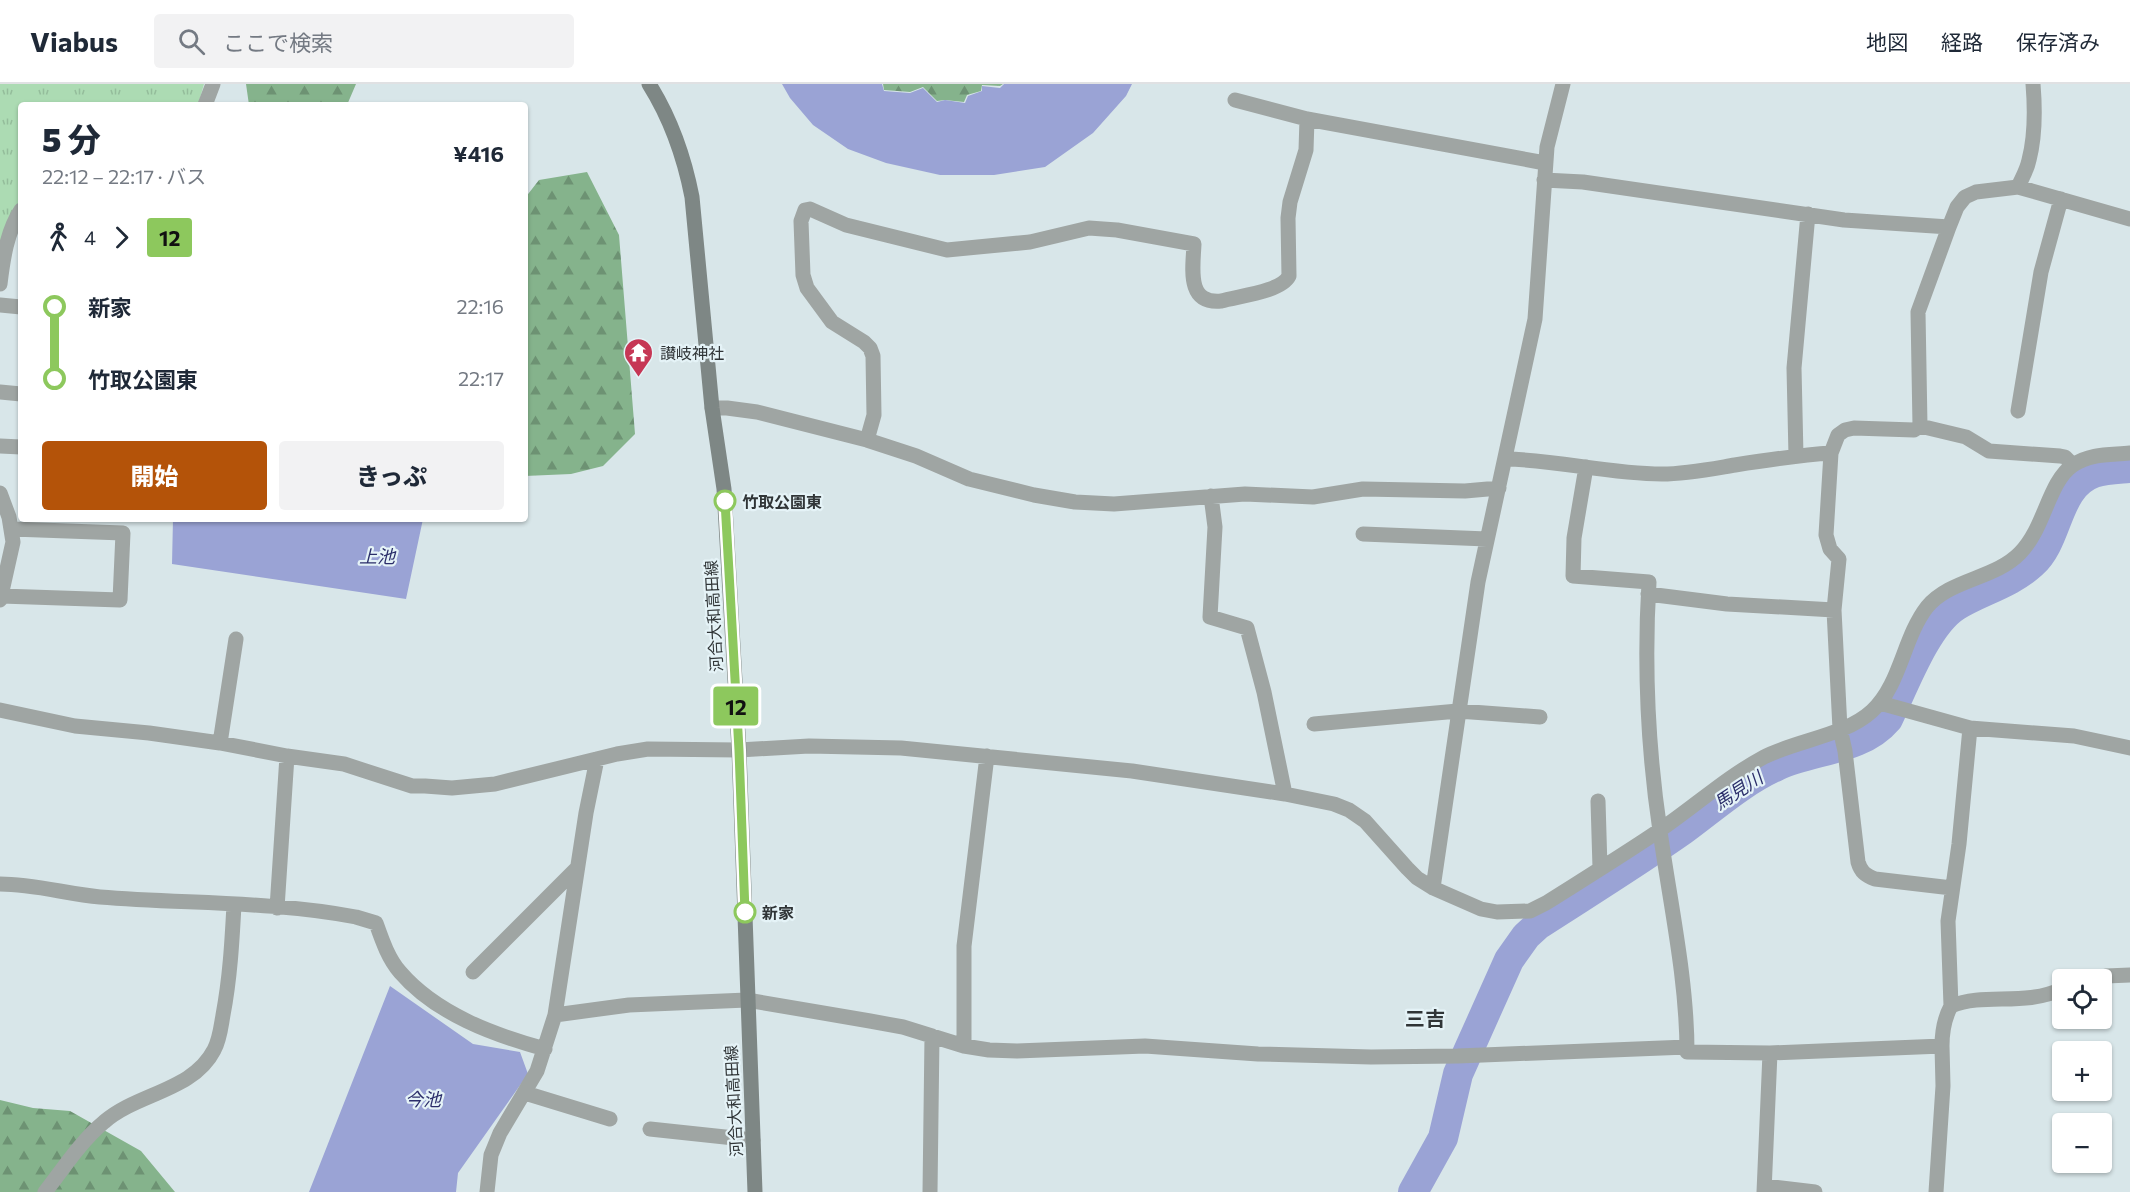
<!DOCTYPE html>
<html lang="ja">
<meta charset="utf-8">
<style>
:root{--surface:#fff;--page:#f2f2f3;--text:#1f2937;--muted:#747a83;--line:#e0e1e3;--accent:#b45309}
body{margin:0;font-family:Commissioner,"Noto Sans JP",sans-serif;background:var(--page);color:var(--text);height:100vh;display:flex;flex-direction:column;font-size:22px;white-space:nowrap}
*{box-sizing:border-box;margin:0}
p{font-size:20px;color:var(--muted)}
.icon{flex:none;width:33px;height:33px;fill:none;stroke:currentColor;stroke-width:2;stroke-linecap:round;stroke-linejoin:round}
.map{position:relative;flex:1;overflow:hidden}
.details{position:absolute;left:18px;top:18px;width:510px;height:420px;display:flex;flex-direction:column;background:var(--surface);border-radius:6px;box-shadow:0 2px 4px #0004}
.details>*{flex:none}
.badge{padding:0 12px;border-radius:4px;font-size:21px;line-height:39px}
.buttons{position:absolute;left:2052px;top:885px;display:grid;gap:12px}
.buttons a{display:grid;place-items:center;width:60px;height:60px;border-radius:6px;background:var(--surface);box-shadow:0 2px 4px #0004;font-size:30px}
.map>.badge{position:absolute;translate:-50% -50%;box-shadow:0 0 0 3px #fff}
.legs{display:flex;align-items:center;gap:9px;height:66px;padding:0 24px;font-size:20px}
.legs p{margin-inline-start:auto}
.headline{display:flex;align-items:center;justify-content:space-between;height:102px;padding:0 24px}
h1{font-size:33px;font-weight:800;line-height:45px}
.cta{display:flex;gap:12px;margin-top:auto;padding:12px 24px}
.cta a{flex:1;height:69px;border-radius:6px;background:var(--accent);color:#fff;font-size:24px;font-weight:800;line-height:69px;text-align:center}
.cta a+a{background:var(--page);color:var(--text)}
ul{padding:0 24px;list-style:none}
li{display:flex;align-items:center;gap:21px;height:72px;font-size:22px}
li i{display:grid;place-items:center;width:9px;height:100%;margin:0 8px;background:currentColor}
li i::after{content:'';width:15px;height:15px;margin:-8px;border:4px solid;border-radius:50%;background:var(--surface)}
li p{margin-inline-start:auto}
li:first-child i{background:linear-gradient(#0000 50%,currentColor 0)}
li:last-child i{background:linear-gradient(currentColor 50%,#0000 0)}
header{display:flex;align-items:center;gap:36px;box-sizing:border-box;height:84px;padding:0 30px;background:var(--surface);border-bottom:2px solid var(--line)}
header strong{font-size:28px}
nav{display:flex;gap:33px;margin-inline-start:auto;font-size:21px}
.search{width:420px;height:54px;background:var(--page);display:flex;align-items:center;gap:15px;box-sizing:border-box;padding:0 21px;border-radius:6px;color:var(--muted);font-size:22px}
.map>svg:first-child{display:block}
</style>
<header>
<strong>Viabus</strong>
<div class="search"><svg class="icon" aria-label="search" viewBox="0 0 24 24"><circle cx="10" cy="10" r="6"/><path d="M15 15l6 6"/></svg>ここで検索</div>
<nav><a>地図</a><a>経路</a><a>保存済み</a></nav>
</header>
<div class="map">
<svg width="2130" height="1108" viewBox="0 0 2130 1108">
<defs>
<pattern id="grass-tufts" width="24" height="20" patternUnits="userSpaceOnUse" patternTransform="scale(1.5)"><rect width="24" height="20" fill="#acdbb3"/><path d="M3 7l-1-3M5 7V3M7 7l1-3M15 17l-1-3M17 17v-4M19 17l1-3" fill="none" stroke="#94bd9b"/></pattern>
<pattern id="forest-firs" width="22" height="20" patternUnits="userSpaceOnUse" patternTransform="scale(1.5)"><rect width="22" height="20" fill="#85b38c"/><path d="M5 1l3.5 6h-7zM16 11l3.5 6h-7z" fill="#6d9273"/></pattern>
</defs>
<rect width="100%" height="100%" fill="#d8e6e9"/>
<path fill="url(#grass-tufts)" d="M0,0H204L198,21H21V119L0,173Z"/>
<path fill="url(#forest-firs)" d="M246,0H356L347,21H249Z
M883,0H1003L1000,2L982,1L981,7L967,11L964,18L945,16L937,17L923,3L910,8L884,6Z
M587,88L619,151L635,350L603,382L571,390L525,392V114L539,96Z
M0,1016L33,1024L70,1027L141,1067L175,1108H0Z"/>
<path fill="#9aa3d5" d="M782,0H882L884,7L910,9L923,4L937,18L945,16L965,19L968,12L982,7V2L1000,4L1004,0H1132L1126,12L1093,49L1045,83L994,91H940L886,79L848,65L813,41L790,14Z
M173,435H423L406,515L172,480Z
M390,902L473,960L520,968L528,990L458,1089L456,1108H309Z"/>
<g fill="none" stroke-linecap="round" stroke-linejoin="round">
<path stroke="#9aa3d5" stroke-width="30" d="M1413,1108L1443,1054L1458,990L1509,876L1526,852L1538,841C1586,810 1636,779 1683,746C1713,724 1743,697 1777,682C1813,665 1861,667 1888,635C1904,602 1926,541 1956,522C1980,507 2010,500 2032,480C2060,455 2055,403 2094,389C2105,385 2118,385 2130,384"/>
<path stroke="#9fa5a3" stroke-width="15" d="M1235,16L1307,35L1545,79
M205,21L213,0
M1544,96L1583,98L1844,136L1949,143
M2018,103C2022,94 2027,86 2029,76C2035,53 2035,24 2033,0
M0,200C3,175 7,147 21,126
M0,221L21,223
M0,308L21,310
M712,324H727L757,328L867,356L916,372L969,395L1034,411L1075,418L1114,420L1245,410L1313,413L1363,405L1465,407L1499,404
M2018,327L2041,188L2061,115
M1920,342L1966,353L1989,367L2060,372L2065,373L2073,381
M867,356L874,331L873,272L870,264L864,258L832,238L807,204L803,191L801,137L805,126L810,125L846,141L947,166L1030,158L1089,144L1117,146L1194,160C1193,184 1186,220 1221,217C1238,212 1281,208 1289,192L1288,134L1290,118L1306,66L1307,35
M0,362L21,363
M1796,372L1794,284L1808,130
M1506,375C1558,376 1609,390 1662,390C1686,390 1711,385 1735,381C1767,376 1799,371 1831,369
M1586,383L1574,454L1573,492L1649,498C1644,580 1648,666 1660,747C1670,819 1687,895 1687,968L1770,969L1942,962C1942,947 1944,935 1951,922C1986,908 2023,923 2062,905
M0,409L9,433L13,458L0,516
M1211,412L1215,443L1210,533L1247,544L1264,608L1285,710
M1363,450L1487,455
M1648,510L1727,520L1834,526
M1,512L120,516L123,449L12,445
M1880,619L1970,644L2074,652L2130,664
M0,626L75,642L149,649L220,659L287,672L344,680L412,702H425L452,704L495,700L617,670L648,665L739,666L809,662L901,664L1132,687L1285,710L1334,720L1349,726L1365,737L1407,784L1417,794L1433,804L1481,825L1497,828L1530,827L1546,819C1584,795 1623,771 1660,746C1695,722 1727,693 1764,673C1797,656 1845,652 1872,627C1901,600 1903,554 1927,523C1950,495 1995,495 2020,469C2045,444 2048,398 2073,381C2091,369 2110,371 2130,369
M1314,640L1458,627L1540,633
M220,659L236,555
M1598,717L1600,784
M0,800C34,800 67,810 100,813C185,820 272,817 356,833L376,839C382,856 388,874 400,888C436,930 494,951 545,965
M1433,804L1478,498L1535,235L1547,63L1563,0
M1952,804L1875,795C1865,791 1861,788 1858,778L1845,667L1840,645L1834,526L1839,475L1830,465L1826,451L1831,369L1838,351L1845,346L1854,344L1914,346L1920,342L1918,228L1949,143L1957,123L1965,113L1976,108L2018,103L2130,135
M277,824L287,672
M473,888L577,784
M2087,896L2106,892L2130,891
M1951,922L1948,837L1959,760L1970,644
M555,931L629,921L747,916L870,937L903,943L964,962L989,966L1017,967L1145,962L1258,970L1371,973L1458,972L1687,963
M964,962V862L987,672
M525,1009L610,1035
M650,1045L753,1056
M1765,1102L1815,1108
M45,1108C63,1085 81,1057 104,1038C137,1009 193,1007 214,966C220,955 221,942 223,931C230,894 232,858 234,821
M487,1108L491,1071L500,1049L537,987L555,931L586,729L597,675
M930,1108L932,952
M1764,1108L1770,969
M1936,1108L1943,1002L1942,962"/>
<path stroke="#7e8785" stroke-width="15" d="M649,0C671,35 684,72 692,113L712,324L724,405L739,666L755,1108"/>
</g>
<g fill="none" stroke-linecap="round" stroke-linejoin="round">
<defs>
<path id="line-1" d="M725,417L739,666L745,828"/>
</defs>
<use href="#line-1" stroke="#fff" stroke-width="14"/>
<use href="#line-1" stroke="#8dc85d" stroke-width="9"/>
</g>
<defs>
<symbol id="temple-pin" viewBox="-11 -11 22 30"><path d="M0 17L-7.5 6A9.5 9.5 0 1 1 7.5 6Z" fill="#c63755" stroke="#e5f3f7"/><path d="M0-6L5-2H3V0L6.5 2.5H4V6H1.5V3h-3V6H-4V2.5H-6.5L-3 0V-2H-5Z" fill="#fff"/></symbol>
</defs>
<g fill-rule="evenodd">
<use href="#temple-pin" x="622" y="252" width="33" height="45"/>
</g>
<g fill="#fff" stroke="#8dc85d" stroke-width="3">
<circle cx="725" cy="417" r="10"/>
<circle cx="745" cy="828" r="10"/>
</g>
<g text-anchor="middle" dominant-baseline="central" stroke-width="4.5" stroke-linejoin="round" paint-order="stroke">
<g font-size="16" fill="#303537" stroke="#e5f3f7" text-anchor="start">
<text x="660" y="268">讃岐神社</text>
</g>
<g font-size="16" font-weight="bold" fill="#303537" stroke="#e5f3f7" text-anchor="start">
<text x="742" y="417">竹取公園東</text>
<text x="762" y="828">新家</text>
</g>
<g font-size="16" fill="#303537" stroke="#e5f3f7">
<text transform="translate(713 532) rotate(-93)">河合大和高田線</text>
<text transform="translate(733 1017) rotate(-93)">河合大和高田線</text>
</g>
<g font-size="18" font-style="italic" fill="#2b2e6a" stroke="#e5f3f7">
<text x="377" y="472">上池</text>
<text transform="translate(1738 706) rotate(-33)">馬見川</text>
<text x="423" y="1015">今池</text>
</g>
<g font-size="20" font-weight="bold" fill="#303537" stroke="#e5f3f7">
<text x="1425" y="934">三吉</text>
</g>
</g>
</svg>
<div class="buttons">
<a><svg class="icon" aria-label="locate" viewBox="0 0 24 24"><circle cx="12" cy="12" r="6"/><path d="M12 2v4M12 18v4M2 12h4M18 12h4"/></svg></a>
<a>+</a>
<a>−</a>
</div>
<b class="badge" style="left:736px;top:622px;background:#8dc85d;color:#111">12</b>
<section class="details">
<div class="headline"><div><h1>5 分</h1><p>22:12 – 22:17 · バス</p></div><b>¥416</b></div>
<div class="legs"><svg class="icon" aria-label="walk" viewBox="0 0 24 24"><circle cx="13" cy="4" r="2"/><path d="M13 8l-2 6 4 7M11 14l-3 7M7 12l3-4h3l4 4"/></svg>4<svg class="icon" aria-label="forward" viewBox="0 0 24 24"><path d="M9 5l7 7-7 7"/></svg><b class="badge" style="background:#8dc85d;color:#111">12</b></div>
<ul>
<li><i style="color:#8dc85d"></i><b>新家</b><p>22:16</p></li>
<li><i style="color:#8dc85d"></i><b>竹取公園東</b><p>22:17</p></li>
</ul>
<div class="cta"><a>開始</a><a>きっぷ</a></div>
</section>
</div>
